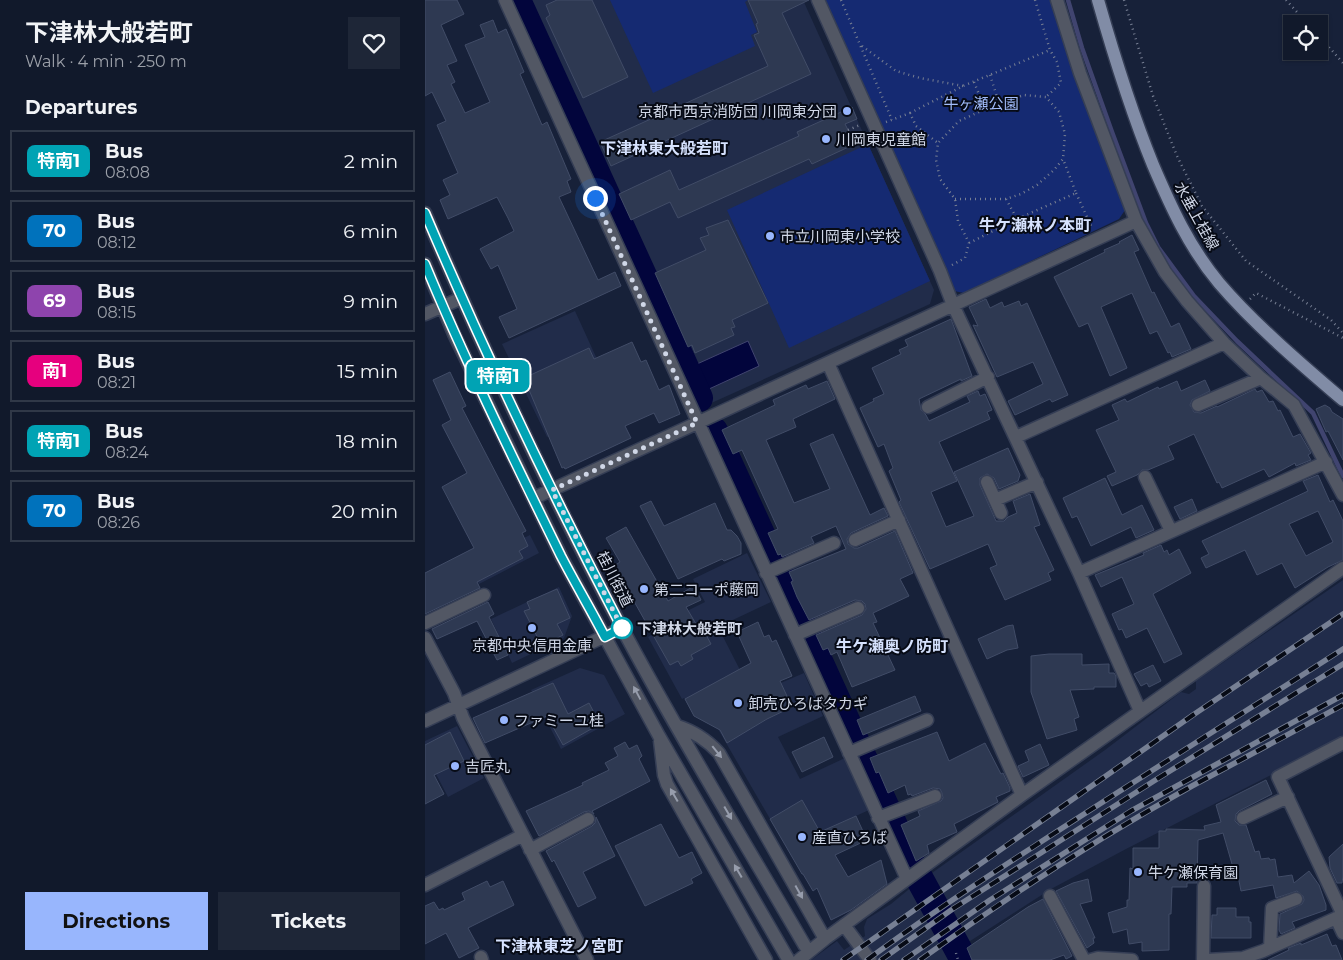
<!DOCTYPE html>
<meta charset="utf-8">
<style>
:root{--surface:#11192b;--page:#1e2637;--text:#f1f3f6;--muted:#9ca0a9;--line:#303847;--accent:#98b6fd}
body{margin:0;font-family:Montserrat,"Noto Sans JP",sans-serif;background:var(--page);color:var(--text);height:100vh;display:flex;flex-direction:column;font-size:19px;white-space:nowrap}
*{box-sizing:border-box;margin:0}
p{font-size:16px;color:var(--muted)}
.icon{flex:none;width:28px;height:28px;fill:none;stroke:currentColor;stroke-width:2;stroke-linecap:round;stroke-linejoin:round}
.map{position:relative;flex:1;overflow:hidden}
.panel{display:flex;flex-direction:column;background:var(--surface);width:425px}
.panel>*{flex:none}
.badge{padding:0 10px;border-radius:8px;font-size:18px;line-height:32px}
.fabs{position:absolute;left:858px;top:15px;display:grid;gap:10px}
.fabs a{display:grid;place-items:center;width:45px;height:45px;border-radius:0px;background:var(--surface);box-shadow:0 1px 4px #0004,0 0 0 1px var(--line);font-size:25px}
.you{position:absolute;width:25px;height:25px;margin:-12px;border:4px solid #fff;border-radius:50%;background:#1a73e8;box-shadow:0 0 0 8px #1a73e833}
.map>.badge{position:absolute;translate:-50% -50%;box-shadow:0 0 0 2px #fff}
h2{padding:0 25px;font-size:19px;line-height:45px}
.round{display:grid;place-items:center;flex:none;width:52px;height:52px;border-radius:0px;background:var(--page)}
.headline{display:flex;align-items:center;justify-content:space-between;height:85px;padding:0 25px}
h1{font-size:24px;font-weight:700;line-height:38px}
.cta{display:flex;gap:10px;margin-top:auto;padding:10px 25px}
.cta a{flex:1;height:58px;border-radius:0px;background:var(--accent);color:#111;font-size:20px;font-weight:700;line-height:58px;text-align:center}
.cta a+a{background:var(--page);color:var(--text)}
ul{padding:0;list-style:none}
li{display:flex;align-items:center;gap:15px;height:62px;margin:0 10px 8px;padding:0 15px;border:2px solid var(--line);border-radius:0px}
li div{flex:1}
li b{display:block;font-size:19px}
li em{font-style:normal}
li .badge{min-width:55px;font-weight:700;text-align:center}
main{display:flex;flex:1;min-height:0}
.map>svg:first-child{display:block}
</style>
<main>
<section class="panel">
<div class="headline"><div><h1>下津林大般若町</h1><p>Walk · 4 min · 250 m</p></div><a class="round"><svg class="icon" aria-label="heart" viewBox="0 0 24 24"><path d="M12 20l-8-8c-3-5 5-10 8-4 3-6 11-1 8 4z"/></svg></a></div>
<h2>Departures</h2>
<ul>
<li><span class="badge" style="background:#00a3b4;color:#fff">特南1</span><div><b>Bus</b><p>08:08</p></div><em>2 min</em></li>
<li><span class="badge" style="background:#0072bc;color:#fff">70</span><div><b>Bus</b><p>08:12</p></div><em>6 min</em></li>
<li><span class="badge" style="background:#8e44ad;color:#fff">69</span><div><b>Bus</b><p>08:15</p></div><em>9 min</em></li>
<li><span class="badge" style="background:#e6007e;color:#fff">南1</span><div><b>Bus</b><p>08:21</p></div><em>15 min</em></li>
<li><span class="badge" style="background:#00a3b4;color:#fff">特南1</span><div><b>Bus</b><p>08:24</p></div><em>18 min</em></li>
<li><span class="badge" style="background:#0072bc;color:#fff">70</span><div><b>Bus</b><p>08:26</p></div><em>20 min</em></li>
</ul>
<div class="cta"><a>Directions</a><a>Tickets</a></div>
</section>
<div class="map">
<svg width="918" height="960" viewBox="0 0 918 960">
<rect width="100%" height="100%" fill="#172139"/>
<path fill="#212c4a" d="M97,0H378L509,290L505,304L282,405L185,191Z
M150,311L193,405L122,437L77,344Z
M105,535L114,553L54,584L44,565Z
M322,553L346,602L293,627L314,668L330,694L379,673L398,716L353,737L375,779L420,758L444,810L400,830L412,854L377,874L293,729L269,716L259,698L257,699L223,637L244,625L262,611L280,602L268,579Z
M918,580V736L860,768L701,849L626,889L542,943L524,960H386L412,941L419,950L440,936L439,927L442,919L466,904L483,890L680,750L756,692L764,694L771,689V681Z
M134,587L147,616L139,638L87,663L66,619Z
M155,668L179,675L200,714L136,749L106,690Z
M32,726L59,778L23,797L0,753V741Z"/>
<path fill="#152a72" d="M185,0H323L320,2L332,32L326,35L330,46L228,93Z
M399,0H628L700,210L694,219L539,293L529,291Z
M443,144L505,281L364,348L302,210Z"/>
<path fill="#02053c" stroke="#40446f" d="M323,341L334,366L284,389L272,364Z"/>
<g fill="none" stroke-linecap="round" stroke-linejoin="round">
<path stroke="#40446f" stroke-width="4.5" d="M643,0L657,48L687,132L721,223L733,247L769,296L812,341L888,413L918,476"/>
<path stroke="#02053c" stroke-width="28" d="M92,0L274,398
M289,431L486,863L539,960"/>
</g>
<path fill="#2e3952" stroke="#414c67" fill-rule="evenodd" d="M0,0H32L39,14L16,25L32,61L22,65L30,82L26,84L40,113L65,102L40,45L60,37L55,25L68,20L73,33L81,29L99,72L95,74L117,125L122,122L146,179L142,181L146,192L134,197L173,280L190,272L196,286L84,338L74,317L92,309L73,265L66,269L55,249L89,231L83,218L72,197L23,219L15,200L25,195L18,180L33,173L12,125L21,121L7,92L0,96Z
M132,0H167L203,77L158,98L121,18L125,15L121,5Z
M323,0H384L357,13L386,74L186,166L175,142L343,66L329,35L334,33L331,24L333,23Z
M427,107L432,119L420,124L430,144L387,164L384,159L253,218L245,202L206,220L194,194L245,170L254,190L374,136L372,132Z
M303,220L343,303L307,320L310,327L306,328L309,335L270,353L267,345L263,347L230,273L281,250L275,238L284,235L281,228Z
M707,235L714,250L709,252L727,293L729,292L746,327L754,323L766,349L747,357L745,352L743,353L732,331L725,334L707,293L700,296L676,307L702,368L685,376L663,323L654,327L629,277L680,252L679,250L695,243L694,242Z
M561,299L565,308L577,302L579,307L594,301L596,306L602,303L643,395L627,402L625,399L590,415L583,401L618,384L608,362L572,377L548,325L553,326L544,307Z
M526,319L547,376L536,381V379L494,399L496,410L501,415L504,421L545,402L542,396L553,391L555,396L560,394L567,410L562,412L565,419L514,442L532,481L506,492L521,527L549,516L529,472L583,448L595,475L593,481L574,489L569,478L562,474L555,478V485L571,521H579L583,517L592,513L588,501L605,494L615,525L609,527L629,570L623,573L626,580L580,600L565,568L572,565L563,544L505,569L474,502L476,500L464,471L468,468L459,444L453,447L435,408L449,401L448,399L459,394L447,368L476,354L474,350L483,346L480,340Z
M207,342L216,362L221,360L234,390L244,385L255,414L234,423L229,413L200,426L206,438L140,469L139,467L137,468L99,378L164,348L169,359Z
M25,372L41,406L37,408L101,531L97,533L103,546L94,551L98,558L52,582L55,588L0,614V573L49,548L17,487L42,473L17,425L26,420L8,380Z
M780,380L785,391L767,400L765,405L769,412L776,413L792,406V407L830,389L832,392L837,390L844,402L848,401L853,411L855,410L868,437L875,434L886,453L883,455L886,460L871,466L870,463L844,477L839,469L797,488L794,482L792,483L769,434L743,446L749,459L723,470H717L712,475L687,486L682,476L691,472L671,430L694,420L687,405L700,399L702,402L733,387L734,389L752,381L756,391Z
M402,381L410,399L368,419L371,427L341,440L369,503L405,489L385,444L408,434L445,515L459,508L463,516L426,533L422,539L423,544L429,548H433L470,531L488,573L475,579L484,596L448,613L452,622L448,623L470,670L427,687L412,652L406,655L403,648L398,650L391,635L437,615L441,609L440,604L437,601L430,600L384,620L372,597L366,582L368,581L364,572L421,549L411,526L386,537L389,543L357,557L356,554L353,555L343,533L353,529L317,450L308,454L297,430L350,405L348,400L381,385L383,389Z
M900,405L905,408L907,412L918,419V460L903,431L901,432L891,409Z
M893,475L905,502L908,500L918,521V560L903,567L870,588L857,563L832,575L820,550L781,568L776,558L784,554L777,541L883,491L878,481ZM893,511L908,542L881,556L864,524Z
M680,478L697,515L717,505L729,530L711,538L706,527L666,546L652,516L647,518L638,498Z
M767,499L772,511L755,519L749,507Z
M226,501L239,526L290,503L302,530H306L312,536L316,543V554L299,561L297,559L253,579L215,506Z
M201,527L243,601L269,586L276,600L261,607L277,634L280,633L286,644L266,655L268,659L256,666L253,661L245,665L189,566L195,562L181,538Z
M736,545L739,552L742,550L744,555L754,549L766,573L728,594L757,654L739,663L722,628L701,638L697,629L694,630L687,614L709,604L697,577L676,587L670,575L719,555L718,553Z
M132,589L145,618L132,624L138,635L117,646L99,611L105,609L102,602Z
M63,602L69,614L64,617L83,655L72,660L52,621L12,639L7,629Z
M333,622L339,637L344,635L347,642L351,640L367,676L355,681L367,707L342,719L302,743L295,730L269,716L260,699L326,663L312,632Z
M588,625L593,648L582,650L562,659L553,639L582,626Z
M624,654H657V665L684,664V673H689L691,676V687H669V689L645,690L654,717L649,719L652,730L622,739L606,692V656Z
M728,665L736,681L724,687L722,683L716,686L709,674Z
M128,683L143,714L164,703L175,724L138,745L122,716L60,743L48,718Z
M490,696L496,711L438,735L432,720Z
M25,732L39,761L9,775L19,794L0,804V745Z
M512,732L524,761L560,743L576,774L578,773L585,788V791L571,797L573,802L529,824L532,832L502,845L504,853L491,861L476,825L495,816L493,811L516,801L518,798L517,793L515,789L508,788L487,796L486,794L483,795L480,785L463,793L454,772L451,773L445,758Z
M399,737L408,757L377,772L367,752Z
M200,742L204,749L212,745L217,756L214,759L225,781L167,811L169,814L164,811L159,812L114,836L101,811L158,785L157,783L184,770L180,763L193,756L189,748Z
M615,744L624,765L598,777L593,766L604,761L600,751Z
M841,780L847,794L814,811L811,814L810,821L814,825H821L830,852L834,851L836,859L844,858L845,860L850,859L853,877L867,875L869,883L884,871L894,885L901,905V910L867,922L870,928L856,934L854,930L855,914L877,904L879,900L878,896L872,891L851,898L848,885L816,891L812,871H809L798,833L773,840L772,883H762V887H747L746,914H744V950L717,951V942L704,944L702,929L688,933L683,913L702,907V900H704L705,868L708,869V848H734V831H741V829L780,830L779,826L796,822L791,805Z
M377,800L395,832L431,816L442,840L410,855L423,877L456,860L462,884L426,910L406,920L392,888L388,891L378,874H377L345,819Z
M171,817L190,856L158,872L171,898L153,907L129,860L127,862L121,851L167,826L170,823Z
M236,824L254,858L267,852L277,873L266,879L268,883L220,906L190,846Z
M918,844V876L917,883H912L905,868L904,857Z
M663,879L667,901L655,904L670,938H668L669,943L662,948L631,891L648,883Z
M62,881L65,887L78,881L89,905L43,928L54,948L34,958L21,933L0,944V906L9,902L14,910L18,908L19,910L40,900L37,893Z
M618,899L647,956L641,959L639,955L625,960H547L542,948L603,907Z
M792,908H811V917H824V922H826V938H786L787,915H792Z
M902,934L907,946L911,945L917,960H843L864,950L863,948L876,943V945Z"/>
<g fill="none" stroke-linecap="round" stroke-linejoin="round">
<defs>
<path id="minor" d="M80,0L482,879
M393,0L515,271L528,305L654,573L715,711
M632,0L655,73L711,221L740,272L762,301L799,343L836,378L869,405L918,495
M0,213C60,353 124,491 196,626C253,734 318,839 380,946
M0,264L29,334L137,558L234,736L363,959
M0,314L37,298
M403,363L597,795
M773,405L836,378
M503,407L563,377
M591,437L799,343
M720,477L746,531
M562,482L576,513
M109,498L711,221
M570,500L612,482
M430,540L474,520
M341,573L409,543
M654,573L901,462
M0,623L59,595
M370,635L433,608
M0,638L29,693L38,718L162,960
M0,721L197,628
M252,726C268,731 282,740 294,753L400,939
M235,741L239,775L242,784L341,960
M424,753L502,720
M453,818L510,796
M818,818L863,797
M105,850L163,819
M0,885L98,835
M625,896L659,960
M918,915L853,777L918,743
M911,918L918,933
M419,925L445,960
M845,948L847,908L871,899
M56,957L57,960
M374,960L400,939L597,795L918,568
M666,960L673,958L707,960
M778,960L779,886
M782,960L818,958L838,951L918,915"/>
<path id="major" d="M673,0C689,56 706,111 728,165C746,207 764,247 794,283C829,324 877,365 918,400"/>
</defs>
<use href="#minor" stroke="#353e55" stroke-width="15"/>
<use href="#major" stroke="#353e55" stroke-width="15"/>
<path stroke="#777f93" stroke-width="2.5" stroke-dasharray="1 4" stroke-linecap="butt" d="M416,0L467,120
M610,0L625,50L632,62L636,83L621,97
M699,0L728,96L752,156L777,206L821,261L906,320L918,333
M861,0L883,24
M894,36L918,63
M437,46L471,71L495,78L538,86
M565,75L574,103
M549,82L560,109
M485,113L538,86L625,50
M461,122L485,113L491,126L513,143
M423,130L435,125
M651,193L667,228
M581,199L592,219
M544,243L592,219L651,193L638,159
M527,265L540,258L544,243L533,221L530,199L515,179L511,160L513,143L534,121L574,103L599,95L621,97L634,112L640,134L638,159L629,170L612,185L596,194L581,199H530
M825,299L831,293L918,338
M531,953L533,960"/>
<use href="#minor" stroke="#525764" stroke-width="12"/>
<use href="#major" stroke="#818ca6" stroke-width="12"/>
<defs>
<path id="rail" d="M418,960L768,715L918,614
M442,960C496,920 552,883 608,847C711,780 815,715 918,649
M456,960L529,908L608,858L732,779L918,664
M479,960L565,900L706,811L918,695
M495,960C582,897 673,838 767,786C817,759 868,732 918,705"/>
</defs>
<use href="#rail" stroke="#778094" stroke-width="5.5"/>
<use href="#rail" stroke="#070b16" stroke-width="4" stroke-dasharray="11" stroke-linecap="butt"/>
</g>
<defs><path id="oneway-solid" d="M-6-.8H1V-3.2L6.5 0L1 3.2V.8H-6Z" transform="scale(1.25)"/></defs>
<g fill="#979dac">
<use href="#oneway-solid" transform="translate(212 693) rotate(-118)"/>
<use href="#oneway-solid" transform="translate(292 752) rotate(51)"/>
<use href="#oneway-solid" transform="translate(249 795) rotate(-120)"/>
<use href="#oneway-solid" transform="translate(303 813) rotate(60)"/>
<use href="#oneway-solid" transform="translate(313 871) rotate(-120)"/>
<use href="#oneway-solid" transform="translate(374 892) rotate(61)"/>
</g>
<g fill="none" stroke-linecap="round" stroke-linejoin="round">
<defs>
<path id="line" d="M0,213C60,354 126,492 197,628L180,637C166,610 150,583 136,556C89,460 41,363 0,264"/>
</defs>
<use href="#line" stroke="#fff" stroke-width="11"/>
<use href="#line" stroke="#00a3b4" stroke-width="8"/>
<path stroke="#d0d7e7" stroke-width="5" stroke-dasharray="0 9" d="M170,198L272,423L127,490L197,628"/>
</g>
<g fill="#98b6fd" stroke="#070b16" stroke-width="2">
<circle cx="422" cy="111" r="5"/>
<circle cx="401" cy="139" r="5"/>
<circle cx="345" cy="236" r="5"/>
<circle cx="219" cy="589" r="5"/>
<circle cx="107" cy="628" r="5"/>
<circle cx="313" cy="703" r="5"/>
<circle cx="79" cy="720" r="5"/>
<circle cx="30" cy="766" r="5"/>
<circle cx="377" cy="837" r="5"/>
<circle cx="713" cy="872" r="5"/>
</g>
<circle fill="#fff" stroke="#00a3b4" stroke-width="2.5" cx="197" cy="628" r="10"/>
<g text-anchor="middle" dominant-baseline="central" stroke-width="4" stroke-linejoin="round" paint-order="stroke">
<g font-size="15" fill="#a2bdfc" stroke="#070b16">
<text x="556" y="103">牛ヶ瀬公園</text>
</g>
<g font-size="15" fill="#d0d7e7" stroke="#070b16" text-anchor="start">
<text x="412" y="111" text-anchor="end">京都市西京消防団 川岡東分団</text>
<text x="411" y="139">川岡東児童館</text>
<text x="355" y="236">市立川岡東小学校</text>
<text x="229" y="589">第二コーポ藤岡</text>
<text x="107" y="645" text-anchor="middle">京都中央信用金庫</text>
<text x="323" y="703">卸売ひろばタカギ</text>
<text x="89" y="720">ファミーユ桂</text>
<text x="40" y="766">吉匠丸</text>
<text x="387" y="837">産直ひろば</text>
<text x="723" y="872">牛ケ瀬保育園</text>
</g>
<g font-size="15" fill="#d0d7e7" stroke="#070b16">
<text transform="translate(772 216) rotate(61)">水垂上桂線</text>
<text transform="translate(190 579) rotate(63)">桂川街道</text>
</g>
<g font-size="15" font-weight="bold" fill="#d0d7e7" stroke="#070b16" text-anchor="start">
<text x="212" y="628">下津林大般若町</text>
</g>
<g font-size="16" font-weight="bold" fill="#d6e2fe" stroke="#070b16">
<text x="239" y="148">下津林東大般若町</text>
<text x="610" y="225">牛ケ瀬林ノ本町</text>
<text x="467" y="646">牛ケ瀬奥ノ防町</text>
<text x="134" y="946">下津林東芝ノ宮町</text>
</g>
</g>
</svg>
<div class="fabs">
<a><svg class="icon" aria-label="locate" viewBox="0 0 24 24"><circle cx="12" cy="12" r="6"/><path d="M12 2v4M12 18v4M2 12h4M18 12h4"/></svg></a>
</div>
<div class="you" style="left:170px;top:198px"></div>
<b class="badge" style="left:73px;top:376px;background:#00a3b4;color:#fff">特南1</b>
</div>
</main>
